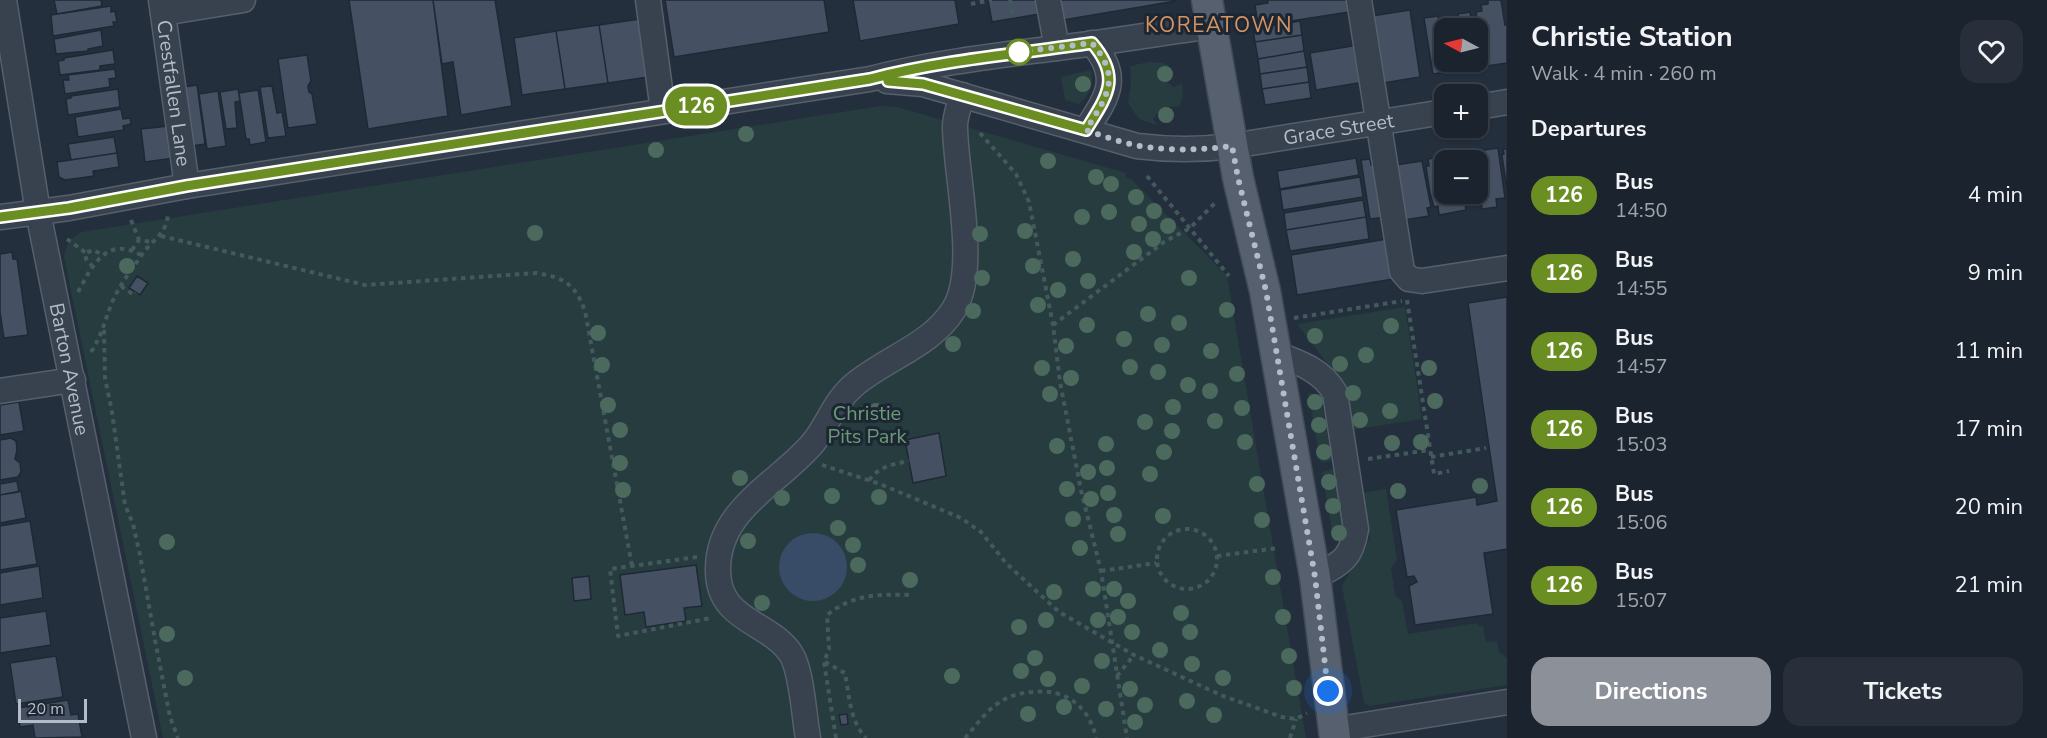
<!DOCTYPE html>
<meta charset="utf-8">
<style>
:root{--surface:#1b232e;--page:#282f3a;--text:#f1f3f6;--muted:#a0a4aa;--line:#39404a;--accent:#8c9099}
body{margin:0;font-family:"Nunito Sans",sans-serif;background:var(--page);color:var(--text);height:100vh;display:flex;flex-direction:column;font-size:22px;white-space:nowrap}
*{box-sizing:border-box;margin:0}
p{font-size:20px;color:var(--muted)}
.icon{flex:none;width:33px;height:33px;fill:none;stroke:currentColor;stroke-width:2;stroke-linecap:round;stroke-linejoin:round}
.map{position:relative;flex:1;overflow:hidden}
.side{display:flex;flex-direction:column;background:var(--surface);width:540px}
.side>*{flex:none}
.badge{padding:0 12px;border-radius:20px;font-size:21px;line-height:39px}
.needle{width:39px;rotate:277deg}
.tools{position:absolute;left:1434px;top:18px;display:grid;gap:12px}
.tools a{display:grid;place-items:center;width:54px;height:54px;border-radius:12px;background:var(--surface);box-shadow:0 2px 4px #0004,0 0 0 2px var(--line);font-size:30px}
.scale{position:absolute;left:18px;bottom:15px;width:69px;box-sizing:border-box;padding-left:6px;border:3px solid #b4bcc9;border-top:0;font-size:16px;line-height:21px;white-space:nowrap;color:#b4bcc9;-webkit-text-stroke:4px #1d2633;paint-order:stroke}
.you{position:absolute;width:30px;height:30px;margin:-15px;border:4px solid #fff;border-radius:50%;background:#1a73e8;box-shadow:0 0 0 9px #1a73e833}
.map>.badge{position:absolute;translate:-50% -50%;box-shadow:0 0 0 3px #fff}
h2{padding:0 24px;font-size:22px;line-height:54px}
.round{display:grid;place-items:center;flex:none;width:63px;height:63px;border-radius:18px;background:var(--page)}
.head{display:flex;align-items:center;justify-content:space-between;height:102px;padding:0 24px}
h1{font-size:28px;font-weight:700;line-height:45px}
.button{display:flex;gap:12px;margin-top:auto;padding:12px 24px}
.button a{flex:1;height:69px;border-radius:18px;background:var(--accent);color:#fff;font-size:24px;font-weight:700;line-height:69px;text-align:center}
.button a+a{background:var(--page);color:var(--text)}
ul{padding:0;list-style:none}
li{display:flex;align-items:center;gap:18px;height:78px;padding:0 24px}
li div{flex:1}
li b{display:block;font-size:22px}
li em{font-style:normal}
li .badge{min-width:66px;font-weight:700;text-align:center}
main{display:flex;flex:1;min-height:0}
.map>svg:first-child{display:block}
</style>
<main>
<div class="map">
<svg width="1507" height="738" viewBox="0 0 1507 738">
<rect width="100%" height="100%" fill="#242f3e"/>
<path fill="#263c3f" d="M1149,62L1162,63L1169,65L1164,78L1173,87L1182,84L1183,97L1179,107C1166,105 1160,108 1153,119L1157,125L1139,119L1128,103L1131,84L1130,66Z
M1091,70C1094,85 1091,94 1079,104L1065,100L1061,77Z
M880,106L897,107L1126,173V178L1131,179L1227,276L1306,738H163L64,257C66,245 70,237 82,232Z
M1405,307L1422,419L1351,430L1343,384L1297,324Z
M1308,393L1318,395L1321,399L1332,461L1321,463Z
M1333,469L1345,530L1341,539L1334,542L1322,472Z
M1386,489L1397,560L1391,568L1395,595L1402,601L1408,634L1477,623L1478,626H1483L1486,642L1497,641L1499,652L1507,658V685L1369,706L1364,703L1342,586L1370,538L1361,493Z"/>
<path fill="#394c67" d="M779 567a34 34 0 1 1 68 0a34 34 0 1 1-68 0Z"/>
<path fill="#455162" stroke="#1f2835" stroke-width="1.5" d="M54,0H101L102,6L57,14Z
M349,0H433L448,116L368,129Z
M433,0H495L512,106L461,115L453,62L442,64Z
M665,0H824L829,32L674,57Z
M853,0H955L959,24L860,41Z
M988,0H1036L1039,14L992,22Z
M1060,0H1176V1L1063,20Z
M1267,0H1347L1349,12L1258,26L1255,5L1268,3Z
M1488,0H1501L1505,25L1507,24V63L1480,67L1478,28H1475H1478L1476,12L1482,11L1481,5L1488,4Z
M111,6V12L115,11L117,22H113L114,26L53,36L51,15Z
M1410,10L1420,77L1383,83L1372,16Z
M1470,12L1473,28H1444V62H1478V58L1479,67L1433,74L1424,18L1438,16L1440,26L1459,24L1458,14Z
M640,19L648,77L608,83L599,25Z
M1300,21L1302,35L1255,42L1253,29Z
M599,25L608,83L565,89L556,31Z
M101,30L103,46L88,49V51L56,54L54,39Z
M556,31L565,89L522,95L514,38Z
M1302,35L1304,51L1258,59L1255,42Z
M1358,45L1364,82L1316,90L1310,53Z
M113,50L115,64L100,66V70L60,75L58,61L64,60V58Z
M1304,51L1307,67L1260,74L1258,59Z
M307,55L311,81L308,86L309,92L312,94L317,124L288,128L278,59Z
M1307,67L1309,82L1262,89L1260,74Z
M115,69L116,78L109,79L110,87L65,94L63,80H69L68,75Z
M1309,82L1311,98L1265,105L1262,89Z
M197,85L205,144L185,147L177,88Z
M272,86L277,113L282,112L286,136L268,138L260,87Z
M118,89L120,107L68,115L66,99L71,98V96Z
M238,89L240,101L235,102L237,128L226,129L220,92Z
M258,90L266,142L250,145L249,139H246L239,93Z
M218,91L226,146L207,149L199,94Z
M121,109L123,119L130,118L131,124L123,126L124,130L78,137L75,117Z
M169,126L174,158L145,162L141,129Z
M114,137L117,153L71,160L68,144Z
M1498,148L1505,198L1496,199L1497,207L1482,209L1481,201L1472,203L1470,194H1478V160H1465L1464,153Z
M1503,149H1507V190L1502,155L1504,154Z
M117,153L119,167L93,171L94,176L65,180L59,177L57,162Z
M1460,154L1462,160H1444V194H1467L1468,201L1465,202L1466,210L1439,215L1438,206L1434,207L1430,193L1426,166H1429L1428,159Z
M1356,158L1359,175L1280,189L1277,171Z
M1370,159L1371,165L1379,164L1387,217L1370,219L1361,160Z
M1422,161L1431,207L1427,208L1429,216L1398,221L1389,166Z
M1360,177L1363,197L1283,210L1280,190Z
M1363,200L1366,217L1286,230L1284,213Z
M1366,217L1369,239L1290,251L1286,230Z
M1387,239L1393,279L1297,295L1291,255Z
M12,252L13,259H17L28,335L4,338L0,312V254Z
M137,276L148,283L140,295L129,288Z
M1507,297V549L1484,553L1493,614L1415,625L1409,586L1417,582L1414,576L1407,577L1396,510L1476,497L1477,505L1497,501L1468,303Z
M19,402L24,431L0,435V405Z
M939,433L946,476L913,483L905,440Z
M11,438L16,441L17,450L15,459L20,463L21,472L18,477L0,480V440Z
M17,481L19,492L0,495V484Z
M21,491L26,518L0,523V495Z
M30,521L37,564L0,570V526Z
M696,565L702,606L684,608L686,621L646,627L644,612L625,615L620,575Z
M39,566L43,598L0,605V573Z
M589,576L591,599L574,601L572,578Z
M46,611L51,645L0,653V618Z
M56,656L63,697L16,704L10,663Z
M68,700L71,715L78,714L82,737L35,738L33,725L20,727L18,708Z
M847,714L848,724L841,725L839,715Z"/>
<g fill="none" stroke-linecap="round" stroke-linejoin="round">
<defs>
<g id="minor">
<path id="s1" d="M4,0L38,212L144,738"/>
<path id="s2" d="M161,0L187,186"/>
<path d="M648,0L663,111"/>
<path d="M1048,0L1057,48"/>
<path d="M1359,0L1402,271L1409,279L1422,281L1507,268"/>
<path d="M163,13L243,0"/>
<path id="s3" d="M887,81L923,84L1137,146C1169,150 1200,150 1232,146L1444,112"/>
<path d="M1478,107L1507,102"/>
<path d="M1086,130C1107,97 1122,78 1092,43"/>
<path d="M0,217L69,208L187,186L870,79C932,63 994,56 1056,48C1108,42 1160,33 1212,26"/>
<path d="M1276,354C1299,362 1323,371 1335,393L1356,529C1351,560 1341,563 1315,577"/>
<path d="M0,391L73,380"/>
<path d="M1333,730L1507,702"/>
<path d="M808,738C804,717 802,671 791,654C770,621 717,622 718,569C718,509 778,484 813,443C828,425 834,402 854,385C886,358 932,345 954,309C979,269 955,173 955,126C955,116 960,104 962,95"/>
</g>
<path id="major" d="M1207,0L1238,178L1265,291L1276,354L1315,577L1335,738"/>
</defs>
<use href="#minor" stroke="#565f6c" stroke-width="27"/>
<use href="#major" stroke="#414a57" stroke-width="33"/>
<path stroke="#44595c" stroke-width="4" stroke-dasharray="4.5 4.5" stroke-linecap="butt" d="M1010,0L1013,18
M971,4L992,0
M980,133L1016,174L1029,202L1053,325L1060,382L1081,490L1101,571L1127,738
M1147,176L1229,276
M131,220L139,240
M161,236L365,285L537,273C565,278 575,284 585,311L632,566
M67,239L86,253
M132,250L139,240L152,242
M93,267L86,259V253L93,250L103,255
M121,286L134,295L136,293
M78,292C93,264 107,236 141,255
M1407,300L1434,474L1449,471
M1294,318L1402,301
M1053,325L1164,242L1190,228L1217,201
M104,330L105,378L112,412L125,505L133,524L140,555L155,640L170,717L178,738
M91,352C102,335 104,323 111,305C118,287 130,272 141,256C152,239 166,236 168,214
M1431,457L1486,448
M1368,459L1430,450
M822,465L880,484L961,518L981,532L1007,564L1059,612L1134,655L1223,696L1282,717L1296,719L1307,713
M869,480C879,467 892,464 909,461
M1157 559a30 30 0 1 1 60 0a30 30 0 1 1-60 0Z
M1217,556L1278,548
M697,557L610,569L618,636L711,618
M1101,571L1156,563
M825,662L845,673C849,694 850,722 866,738
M1117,676L1134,655
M836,738L824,662L829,649L827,615C853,594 879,594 911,595
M965,738C975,727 985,712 997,704C1008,696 1019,693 1032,692C1065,688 1089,706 1096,738
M1290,738L1296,719"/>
<use href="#minor" stroke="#38414e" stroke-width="24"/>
<use href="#major" stroke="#56606e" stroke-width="30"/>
</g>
<g fill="#4b6a5d">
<circle cx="1165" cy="74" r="8"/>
<circle cx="1083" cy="84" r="8"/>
<circle cx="1166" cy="115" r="8"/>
<circle cx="746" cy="134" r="8"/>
<circle cx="656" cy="150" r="8"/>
<circle cx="1048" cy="161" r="8"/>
<circle cx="1096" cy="177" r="8"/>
<circle cx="1111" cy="184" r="8"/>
<circle cx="1136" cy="197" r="8"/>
<circle cx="1154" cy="211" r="8"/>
<circle cx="1109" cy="212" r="8"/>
<circle cx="1082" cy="217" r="8"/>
<circle cx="1139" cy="224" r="8"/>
<circle cx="1168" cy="226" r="8"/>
<circle cx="1025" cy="231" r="8"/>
<circle cx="535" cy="233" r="8"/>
<circle cx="980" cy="234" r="8"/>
<circle cx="1153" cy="239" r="8"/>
<circle cx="1134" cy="252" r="8"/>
<circle cx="1073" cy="259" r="8"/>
<circle cx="127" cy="266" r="8"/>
<circle cx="1033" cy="266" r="8"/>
<circle cx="982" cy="278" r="8"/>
<circle cx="1189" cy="278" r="8"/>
<circle cx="1088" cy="281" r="8"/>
<circle cx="1058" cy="290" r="8"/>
<circle cx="1038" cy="305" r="8"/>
<circle cx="1227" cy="310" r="8"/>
<circle cx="973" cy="311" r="8"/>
<circle cx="1148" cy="314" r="8"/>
<circle cx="1179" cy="323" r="8"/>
<circle cx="1087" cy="325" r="8"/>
<circle cx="1391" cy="326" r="8"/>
<circle cx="598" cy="333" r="8"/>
<circle cx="1315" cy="336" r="8"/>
<circle cx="1124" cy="339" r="8"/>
<circle cx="953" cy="344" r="8"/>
<circle cx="1162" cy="345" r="8"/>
<circle cx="1066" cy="346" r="8"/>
<circle cx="1211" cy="351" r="8"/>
<circle cx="1366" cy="355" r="8"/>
<circle cx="1340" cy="364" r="8"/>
<circle cx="602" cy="365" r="8"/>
<circle cx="1130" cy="367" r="8"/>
<circle cx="1042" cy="368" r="8"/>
<circle cx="1429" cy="368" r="8"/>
<circle cx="1158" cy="372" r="8"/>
<circle cx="1237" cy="374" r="8"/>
<circle cx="1071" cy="378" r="8"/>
<circle cx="1188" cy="385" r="8"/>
<circle cx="1210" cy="391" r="8"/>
<circle cx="1353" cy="393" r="8"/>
<circle cx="1050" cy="394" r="8"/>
<circle cx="1435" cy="401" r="8"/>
<circle cx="1315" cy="402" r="8"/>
<circle cx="608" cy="405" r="8"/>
<circle cx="1173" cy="407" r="8"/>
<circle cx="1242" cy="408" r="8"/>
<circle cx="876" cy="411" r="8"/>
<circle cx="1390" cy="411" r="8"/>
<circle cx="1360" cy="420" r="8"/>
<circle cx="1215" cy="421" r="8"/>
<circle cx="1145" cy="422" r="8"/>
<circle cx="1319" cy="425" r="8"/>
<circle cx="620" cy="430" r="8"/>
<circle cx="1172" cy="431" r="8"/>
<circle cx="1245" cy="442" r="8"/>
<circle cx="1421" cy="442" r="8"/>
<circle cx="1392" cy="443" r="8"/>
<circle cx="1106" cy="444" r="8"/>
<circle cx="1057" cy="446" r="8"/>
<circle cx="1164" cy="452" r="8"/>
<circle cx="1324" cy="452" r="8"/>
<circle cx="620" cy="463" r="8"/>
<circle cx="1107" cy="468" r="8"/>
<circle cx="1088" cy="472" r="8"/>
<circle cx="1150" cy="474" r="8"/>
<circle cx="740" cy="478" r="8"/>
<circle cx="1329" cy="482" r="8"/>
<circle cx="1257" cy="484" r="8"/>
<circle cx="1480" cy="486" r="8"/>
<circle cx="1067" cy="489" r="8"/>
<circle cx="623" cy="490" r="8"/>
<circle cx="1398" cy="491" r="8"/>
<circle cx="1108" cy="493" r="8"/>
<circle cx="832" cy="496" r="8"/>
<circle cx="879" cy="497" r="8"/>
<circle cx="782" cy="498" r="8"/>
<circle cx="1091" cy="499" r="8"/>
<circle cx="1333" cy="506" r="8"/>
<circle cx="1114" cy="515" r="8"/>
<circle cx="1163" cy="516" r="8"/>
<circle cx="1073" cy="519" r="8"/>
<circle cx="1262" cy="520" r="8"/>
<circle cx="838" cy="528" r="8"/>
<circle cx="1339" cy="533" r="8"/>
<circle cx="1118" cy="534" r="8"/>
<circle cx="748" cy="541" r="8"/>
<circle cx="167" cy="542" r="8"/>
<circle cx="853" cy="545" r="8"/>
<circle cx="1080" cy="548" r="8"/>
<circle cx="858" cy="565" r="8"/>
<circle cx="1273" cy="577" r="8"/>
<circle cx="910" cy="580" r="8"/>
<circle cx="1093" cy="589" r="8"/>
<circle cx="1114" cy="589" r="8"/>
<circle cx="1054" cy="592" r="8"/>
<circle cx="1128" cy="601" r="8"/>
<circle cx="762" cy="603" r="8"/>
<circle cx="1181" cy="613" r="8"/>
<circle cx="1118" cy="617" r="8"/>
<circle cx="1283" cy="617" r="8"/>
<circle cx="1046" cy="620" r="8"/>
<circle cx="1098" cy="620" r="8"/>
<circle cx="1019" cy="627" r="8"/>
<circle cx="1132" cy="632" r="8"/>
<circle cx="1190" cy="632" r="8"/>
<circle cx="167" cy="634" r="8"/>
<circle cx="1160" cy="650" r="8"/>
<circle cx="1289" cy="656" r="8"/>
<circle cx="1035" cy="658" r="8"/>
<circle cx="1102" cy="661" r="8"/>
<circle cx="1192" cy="664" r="8"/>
<circle cx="1021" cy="671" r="8"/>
<circle cx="952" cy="676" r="8"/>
<circle cx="185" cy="678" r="8"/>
<circle cx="1223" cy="678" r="8"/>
<circle cx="1048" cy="679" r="8"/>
<circle cx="1082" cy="686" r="8"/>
<circle cx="1294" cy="688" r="8"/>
<circle cx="1130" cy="689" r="8"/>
<circle cx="1187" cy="701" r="8"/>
<circle cx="1145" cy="705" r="8"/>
<circle cx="1064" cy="707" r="8"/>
<circle cx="1106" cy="709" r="8"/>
<circle cx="1028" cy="714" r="8"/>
<circle cx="1214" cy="715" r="8"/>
<circle cx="1135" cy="722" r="8"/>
</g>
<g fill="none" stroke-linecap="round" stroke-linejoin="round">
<defs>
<path id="line" d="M0,217L69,208L186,186L870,79C943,60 1017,54 1092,43C1122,78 1107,96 1086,130L923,84L888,81"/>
</defs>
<use href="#line" stroke="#fff" stroke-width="14"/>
<use href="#line" stroke="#6b8e23" stroke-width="9"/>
<path stroke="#b4bcc9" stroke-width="6" stroke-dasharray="0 10.8" d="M1019,52L1092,43C1122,78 1107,96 1086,130C1103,136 1122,143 1140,146C1171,151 1201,150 1232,146L1238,178L1266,291L1315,577L1328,691"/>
</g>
<circle fill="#fff" stroke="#6b8e23" stroke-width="3" cx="1019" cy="52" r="12"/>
<g text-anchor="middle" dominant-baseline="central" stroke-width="6" stroke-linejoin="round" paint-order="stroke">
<g font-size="20" fill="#b4bcc9" stroke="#1d2633">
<text stroke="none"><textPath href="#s2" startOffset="94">Crestfallen Lane</textPath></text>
<text stroke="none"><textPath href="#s3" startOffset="462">Grace Street</textPath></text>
<text stroke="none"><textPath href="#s1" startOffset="375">Barton Avenue</textPath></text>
</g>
<g font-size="20" fill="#6b9a76" stroke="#1d2633">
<text x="867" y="413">Christie<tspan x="867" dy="23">Pits Park</tspan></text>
</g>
<g font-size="21" letter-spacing="1.5" fill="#d59563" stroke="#1d2633">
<text x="1219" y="25">KOREATOWN</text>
</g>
</g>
</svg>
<div class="tools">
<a><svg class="needle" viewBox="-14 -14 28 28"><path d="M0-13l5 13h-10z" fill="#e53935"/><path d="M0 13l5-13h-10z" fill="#a0a4aa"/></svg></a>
<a>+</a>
<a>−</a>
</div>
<div class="scale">20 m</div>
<div class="you" style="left:1328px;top:691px"></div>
<b class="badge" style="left:696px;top:106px;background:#6b8e23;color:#fff">126</b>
</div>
<section class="side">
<div class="head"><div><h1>Christie Station</h1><p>Walk · 4 min · 260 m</p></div><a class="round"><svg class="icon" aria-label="heart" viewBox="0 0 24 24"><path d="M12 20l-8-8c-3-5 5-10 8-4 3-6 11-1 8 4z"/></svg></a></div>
<h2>Departures</h2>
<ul>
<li><span class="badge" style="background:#6b8e23;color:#fff">126</span><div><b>Bus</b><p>14:50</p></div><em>4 min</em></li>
<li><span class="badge" style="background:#6b8e23;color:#fff">126</span><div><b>Bus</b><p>14:55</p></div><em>9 min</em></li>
<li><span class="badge" style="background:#6b8e23;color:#fff">126</span><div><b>Bus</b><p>14:57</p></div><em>11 min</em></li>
<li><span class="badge" style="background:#6b8e23;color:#fff">126</span><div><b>Bus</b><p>15:03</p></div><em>17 min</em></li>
<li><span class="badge" style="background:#6b8e23;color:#fff">126</span><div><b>Bus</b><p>15:06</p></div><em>20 min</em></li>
<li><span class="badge" style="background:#6b8e23;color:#fff">126</span><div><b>Bus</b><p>15:07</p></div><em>21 min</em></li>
</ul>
<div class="button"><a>Directions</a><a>Tickets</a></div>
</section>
</main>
